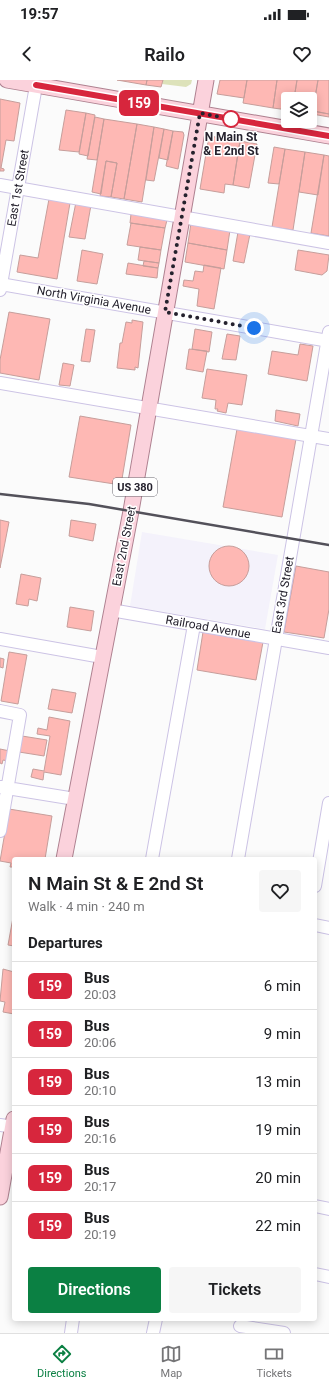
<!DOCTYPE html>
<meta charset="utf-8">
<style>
:root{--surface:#fff;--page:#f6f6f6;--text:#202124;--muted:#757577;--line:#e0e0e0;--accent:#0b8043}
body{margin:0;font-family:Roboto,sans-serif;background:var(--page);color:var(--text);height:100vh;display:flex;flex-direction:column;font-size:15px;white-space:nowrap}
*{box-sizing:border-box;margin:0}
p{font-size:13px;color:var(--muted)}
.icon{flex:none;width:22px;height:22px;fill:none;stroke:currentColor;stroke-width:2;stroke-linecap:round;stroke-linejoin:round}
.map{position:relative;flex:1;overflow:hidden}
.details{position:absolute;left:12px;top:777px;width:305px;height:464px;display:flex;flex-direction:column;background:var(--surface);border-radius:4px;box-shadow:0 2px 10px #0003}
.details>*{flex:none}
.badge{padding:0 8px;border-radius:6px;font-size:14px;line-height:26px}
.controls{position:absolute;left:281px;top:12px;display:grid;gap:8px}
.controls a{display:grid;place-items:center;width:36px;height:36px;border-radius:4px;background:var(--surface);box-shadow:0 2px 10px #0003;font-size:20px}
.you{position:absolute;width:20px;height:20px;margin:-10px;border:3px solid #fff;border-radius:50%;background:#1a73e8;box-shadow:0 0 0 6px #1a73e833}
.map>.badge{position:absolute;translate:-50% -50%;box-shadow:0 0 0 2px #fff}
h2{padding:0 16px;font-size:15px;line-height:36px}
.round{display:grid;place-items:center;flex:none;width:42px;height:42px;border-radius:4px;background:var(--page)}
.overview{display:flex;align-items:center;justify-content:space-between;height:68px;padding:0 16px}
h1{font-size:19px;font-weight:600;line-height:30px}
.cta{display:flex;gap:8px;margin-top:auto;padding:8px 16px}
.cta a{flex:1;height:46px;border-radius:4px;background:var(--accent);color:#fff;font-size:16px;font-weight:600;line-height:46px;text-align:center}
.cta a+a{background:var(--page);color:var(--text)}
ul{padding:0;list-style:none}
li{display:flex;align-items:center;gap:12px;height:48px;padding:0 16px;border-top:1px solid var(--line)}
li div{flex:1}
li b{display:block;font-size:15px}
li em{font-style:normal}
li .badge{min-width:44px;font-weight:700;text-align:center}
.status{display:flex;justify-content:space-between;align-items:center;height:28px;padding:0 20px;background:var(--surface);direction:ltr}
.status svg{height:11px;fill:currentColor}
header{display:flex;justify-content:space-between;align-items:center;height:52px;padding:0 16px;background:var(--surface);font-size:18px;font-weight:600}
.tabs{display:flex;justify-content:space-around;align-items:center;height:56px;border-top:1px solid var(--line);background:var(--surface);font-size:11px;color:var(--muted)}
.tabs a{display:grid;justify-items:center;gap:2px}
.tabs .active{color:var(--accent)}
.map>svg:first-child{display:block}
</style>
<div class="status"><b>19:57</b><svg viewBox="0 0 49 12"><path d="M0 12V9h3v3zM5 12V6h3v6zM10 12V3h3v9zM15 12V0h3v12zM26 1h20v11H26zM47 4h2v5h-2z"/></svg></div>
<header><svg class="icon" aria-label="back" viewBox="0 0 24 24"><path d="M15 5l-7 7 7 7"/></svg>Railo<svg class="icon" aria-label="heart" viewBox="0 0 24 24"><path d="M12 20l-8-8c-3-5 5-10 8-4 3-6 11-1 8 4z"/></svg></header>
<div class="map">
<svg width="329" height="1253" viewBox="0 0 329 1253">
<rect width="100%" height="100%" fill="#fbfbfb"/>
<path fill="#f4f2fb" d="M142,452L278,475L265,549L130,526Z"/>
<path fill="#dde2ba" d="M163,0H192L191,4L186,7L162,4Z"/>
<path fill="#feb8b4" stroke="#c69e9b" d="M117,0H147L146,5Z
M147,0H163L161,7L146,5Z
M220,0H247L244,18L217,14Z
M247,0H277L273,28L243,23Z
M277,0H297L294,19H288V30L273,28Z
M297,0H318L312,34H310V19H294Z
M318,0H329V34L313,31Z
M0,19L20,23L14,61L6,60L1,88L4,89V91H0Z
M66,30L86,33L79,72L59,70Z
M313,31L329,34V37L312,34Z
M86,33L95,35L88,76L79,74Z
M95,37L104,39L97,80L87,79Z
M104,39L137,44L124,119L111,117L117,83L106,81L101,114L92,112Z
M137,44L154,47L142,122L124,119Z
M154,47L164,49L154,101L146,100Z
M164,49L173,51L168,80L159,78Z
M173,51L183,52L184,55L178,89L166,86Z
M209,56L240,61L233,105L225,104L224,113L200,109Z
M240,61L257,64L249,108L233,105Z
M274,67L285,69L279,104L268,103Z
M285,69L305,72L293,150L272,147Z
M305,72L324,75L318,115L299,112Z
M324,75L329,76V156L311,153Z
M106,81L117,83L111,117L100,116Z
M49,119L70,123L57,199L17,192L20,175L38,178Z
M76,122L91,125L85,159L69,157Z
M131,134L167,140L165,148L130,143Z
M131,143L165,148L161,170L127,165Z
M191,143L230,150L227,170L188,163Z
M238,152L250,154L244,183L233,181Z
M188,163L227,170L224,189L185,182Z
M140,167L161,170L159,183L138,180Z
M82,170L103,174L97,204L77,201Z
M298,170L329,175L327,191L322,195L295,190Z
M144,181L159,183L158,188L143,186Z
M128,183L158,188L157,198L126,194Z
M204,185L221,188L214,229L197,226L199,209L183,206L184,200L193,201L195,191L203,192Z
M9,232L50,239L39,300L0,293V280Z
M132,240L143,242L138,288L135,287V290L117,288L120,263H122L126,242L132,243Z
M86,249L95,250L90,282L81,281Z
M195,249L212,252L209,272L192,269Z
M227,254L240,256L236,280L222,279Z
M300,264L313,266L307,301L268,294L272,271L298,275Z
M189,269L207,271L203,292L186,289Z
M63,283L74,285L70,306L59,305Z
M207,289L247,295L242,325L228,323L226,333L217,331L218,329H215L216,320L202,318Z
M276,330L300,334L298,346L275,341Z
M80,336L131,345L121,405L69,397Z
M237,349L296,359L282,437L223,427Z
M0,440L9,442L0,488Z
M71,440L96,444L93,461L69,456Z
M209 486a20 20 0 1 1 40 0a20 20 0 1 1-40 0Z
M296,486L329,492V529L324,558L284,552Z
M21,494L41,498L37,521L29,519L28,526L16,524Z
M70,527L94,531L91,551L67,547Z
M203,552L263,562L256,600L197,590Z
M9,572L27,575L18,624L1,621Z
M0,578L4,579L3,588L0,587Z
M52,609L76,613L72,633L48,629Z
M49,637L70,641L61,695L44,692L43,700L31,697L33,689L44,691L50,656L37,654L38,648L47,650Z
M22,656L47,660L44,676L19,672Z
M0,669L10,671L8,681L3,680L2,684L0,683Z
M9,729L52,736L45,779H14V787H10L11,783L0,781Z
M14,832V866L8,865Z
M3,889L14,892V934L3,932L5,922L0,921Z"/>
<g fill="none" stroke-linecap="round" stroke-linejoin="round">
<defs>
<path id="minor" d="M0,105L329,163
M0,204L329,261
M0,210L37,0
M0,303L329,359
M111,530L329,568
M0,559L102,577
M0,631L20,635L0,751
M1,707L75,719
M152,779L194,545
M238,779L329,252
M315,806L329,723
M315,845L329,848
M0,1045L14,1047
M315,1126L329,1129
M315,1194L329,1197
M240,1246L284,1253
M71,1253L73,1239
M153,1253L156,1239"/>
<path id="major" d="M7,0L329,56
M64,779L131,431L206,0
M0,1117L14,1039"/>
</defs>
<use href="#minor" stroke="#ccc3e5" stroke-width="14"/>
<use href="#major" stroke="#ae8190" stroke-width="17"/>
<use href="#minor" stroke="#fff" stroke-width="12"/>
<use href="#major" stroke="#fbd2dc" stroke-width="15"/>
<path stroke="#53515a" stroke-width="2.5" d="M0,414L89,424L329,465"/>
</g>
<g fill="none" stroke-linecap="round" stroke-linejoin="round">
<defs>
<path id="line" d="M36,5L329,56"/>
</defs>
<use href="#line" stroke="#fff" stroke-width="9"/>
<use href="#line" stroke="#d7263d" stroke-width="6"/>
<path stroke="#25222e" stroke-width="4" stroke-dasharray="0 7.2" d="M231,39L200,33L165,232L254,248"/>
</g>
<circle fill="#fff" stroke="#d7263d" stroke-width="2" cx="231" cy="39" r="8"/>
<g text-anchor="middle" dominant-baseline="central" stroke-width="3" stroke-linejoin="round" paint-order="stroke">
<rect fill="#fff" stroke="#66646d" stroke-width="1" x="113" y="398" width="44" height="18" rx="3"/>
<g font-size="11" font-weight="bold" fill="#25222e">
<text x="135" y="407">US 380</text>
</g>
<g font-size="12" font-weight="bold" fill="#25222e" stroke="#fff">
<text x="231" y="57">N Main St<tspan x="231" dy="14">&amp; E 2nd St</tspan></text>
</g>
<g font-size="12" fill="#25222e" stroke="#fff">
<text transform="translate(18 108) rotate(-80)">East 1st Street</text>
<text transform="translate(94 220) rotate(10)">North Virginia Avenue</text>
<text transform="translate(124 466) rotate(-79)">East 2nd Street</text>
<text transform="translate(283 515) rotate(-80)">East 3rd Street</text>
<text transform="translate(208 547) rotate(10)">Railroad Avenue</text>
</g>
</g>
</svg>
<div class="controls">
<a><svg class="icon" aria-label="layers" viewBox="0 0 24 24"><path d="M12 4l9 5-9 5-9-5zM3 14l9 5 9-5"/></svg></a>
</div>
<div class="you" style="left:254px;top:248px"></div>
<b class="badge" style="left:139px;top:23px;background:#d7263d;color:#fff">159</b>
<section class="details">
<div class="overview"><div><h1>N Main St &amp; E 2nd St</h1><p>Walk · 4 min · 240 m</p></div><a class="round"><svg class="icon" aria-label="heart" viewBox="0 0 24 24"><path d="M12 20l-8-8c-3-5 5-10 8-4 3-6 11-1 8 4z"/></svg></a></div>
<h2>Departures</h2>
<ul>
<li><span class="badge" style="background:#d7263d;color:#fff">159</span><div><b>Bus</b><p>20:03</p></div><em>6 min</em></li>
<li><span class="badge" style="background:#d7263d;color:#fff">159</span><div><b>Bus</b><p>20:06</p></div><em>9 min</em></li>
<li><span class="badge" style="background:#d7263d;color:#fff">159</span><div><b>Bus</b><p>20:10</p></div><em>13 min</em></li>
<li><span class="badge" style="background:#d7263d;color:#fff">159</span><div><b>Bus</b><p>20:16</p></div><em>19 min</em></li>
<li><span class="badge" style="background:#d7263d;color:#fff">159</span><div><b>Bus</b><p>20:17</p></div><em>20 min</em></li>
<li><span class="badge" style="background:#d7263d;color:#fff">159</span><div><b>Bus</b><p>20:19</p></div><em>22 min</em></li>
</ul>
<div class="cta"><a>Directions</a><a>Tickets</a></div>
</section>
</div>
<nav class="tabs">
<a class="active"><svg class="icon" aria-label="directions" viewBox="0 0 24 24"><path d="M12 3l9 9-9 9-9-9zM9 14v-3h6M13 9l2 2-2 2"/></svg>Directions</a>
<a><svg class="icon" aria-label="map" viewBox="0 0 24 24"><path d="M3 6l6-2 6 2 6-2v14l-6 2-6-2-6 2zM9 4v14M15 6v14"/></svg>Map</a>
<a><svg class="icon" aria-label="tickets" viewBox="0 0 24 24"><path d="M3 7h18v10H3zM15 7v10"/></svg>Tickets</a>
</nav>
